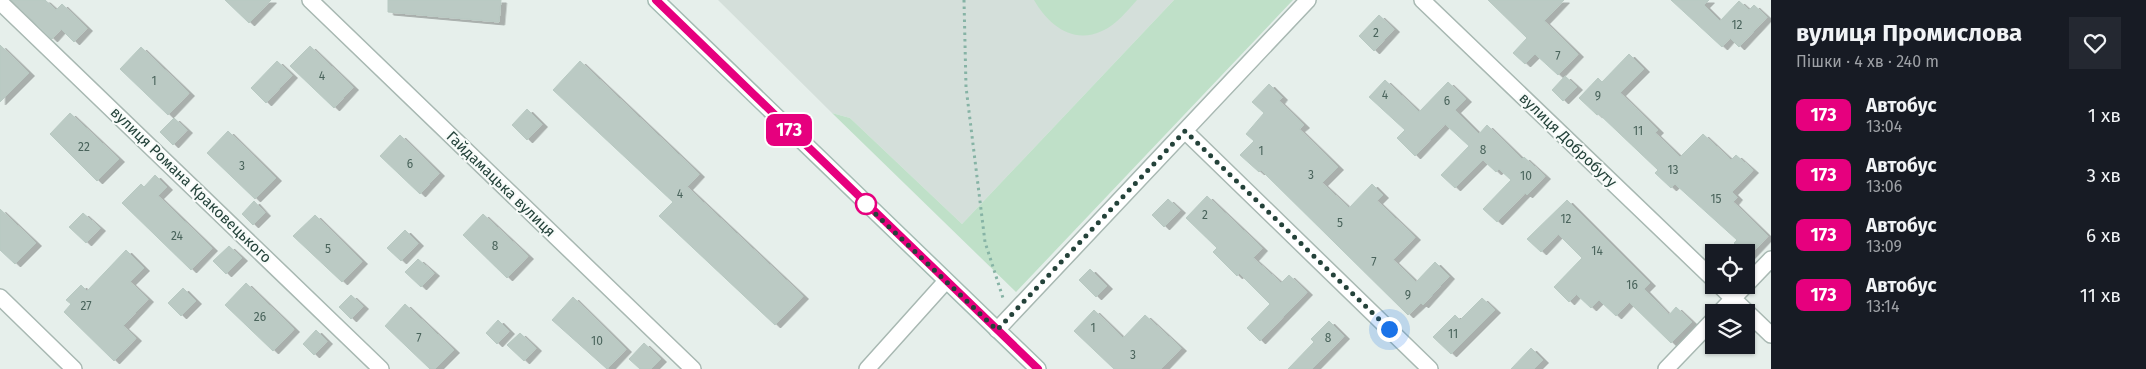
<!DOCTYPE html>
<html lang="uk">
<meta charset="utf-8">
<style>
:root{--surface:#171b24;--page:#242831;--text:#f1f3f6;--muted:#9ea1a6}
body{margin:0;font-family:"Fira Sans",sans-serif;background:var(--page);color:var(--text);height:100vh;display:flex;flex-direction:column;font-size:19px;white-space:nowrap}
*{box-sizing:border-box;margin:0}
p{font-size:16px;color:var(--muted)}
.icon{flex:none;width:28px;height:28px;fill:none;stroke:currentColor;stroke-width:2;stroke-linecap:round;stroke-linejoin:round}
.map{position:relative;flex:1;overflow:hidden}
.sheet{display:flex;flex-direction:column;background:var(--surface);width:375px}
.sheet>*{flex:none}
.badge{padding:0 10px;border-radius:8px;font-size:18px;line-height:32px}
.controls{position:absolute;left:1705px;top:244px;display:grid;gap:10px}
.controls a{display:grid;place-items:center;width:50px;height:50px;border-radius:0px;background:var(--surface);box-shadow:0 1px 4px #0004;font-size:25px}
.you{position:absolute;width:25px;height:25px;margin:-12px;border:4px solid #fff;border-radius:50%;background:#1a73e8;box-shadow:0 0 0 8px #1a73e833}
.map>.badge{position:absolute;translate:-50% -50%;box-shadow:0 0 0 2px #fff}
.round{display:grid;place-items:center;flex:none;width:52px;height:52px;border-radius:0px;background:var(--page)}
.overview{display:flex;align-items:center;justify-content:space-between;height:85px;padding:0 25px}
h1{font-size:24px;font-weight:700;line-height:38px}
ul{padding:0;list-style:none}
li{display:flex;align-items:center;gap:15px;height:60px;padding:0 25px}
li div{flex:1}
li b{display:block;font-size:19px}
li em{font-style:normal}
li .badge{min-width:55px;font-weight:700;text-align:center}
main{display:flex;flex:1;min-height:0}
.map>svg:first-child{display:block}
</style>
<main>
<div class="map">
<svg width="1771" height="369" viewBox="0 0 1771 369">
<defs>
<filter id="shadow"><feDropShadow dx="5.5" dy="3" stdDeviation="0" flood-color="#0004"/></filter>
</defs>
<rect width="100%" height="100%" fill="#e6efeb"/>
<path fill="#d4dfda" d="M718,0H1174L962,224L850,118L832,113Z"/>
<path fill="#bfe0c8" d="M1034,0H1137C1127,11 1116,25 1102,31C1072,45 1048,24 1034,0Z
M1174,0H1293L1016,292L832,113L850,118L962,224Z"/>
<path fill="#bbcac4" stroke="#b8c9c2" filter="url(#shadow)" d="M11,0H45L56,10L62,4L87,28L74,42L61,29L52,39Z
M225,0H271L249,23Z
M388,0H501L499,22L388,12Z
M1488,0H1564L1544,21L1578,54L1558,75L1535,54L1525,64L1513,53L1527,38Z
M1671,0H1709L1704,5L1720,21L1739,1L1749,10L1754,5L1767,17L1739,47L1730,38L1722,47Z
M1379,15L1394,29L1374,51L1359,36Z
M0,45L29,73L0,102Z
M310,46L353,87L334,108L290,66Z
M141,47L189,93L168,115L120,69Z
M1629,54L1644,69L1620,93L1658,130L1655,133L1680,157L1703,134L1731,160L1736,155L1753,170L1732,192L1737,197L1733,202L1768,236L1748,257L1734,243L1737,240L1675,184L1671,188L1655,173L1658,170L1599,114L1597,115L1579,98L1598,78L1602,82Z
M277,61L292,75L266,103L251,88Z
M580,61L699,174L687,187L803,296L775,325L659,216L673,202L553,90Z
M1565,76L1577,87L1563,101L1552,90Z
M1385,80L1419,112L1448,82L1466,99L1455,110L1479,134L1487,125L1522,159L1524,157L1545,176L1527,195L1525,193L1497,222L1483,209L1511,180L1499,169L1496,172L1483,160L1455,188L1441,175L1469,146L1445,124L1415,156L1397,138L1405,130L1369,97Z
M1269,84L1282,97L1279,101L1304,125L1299,129L1338,167L1322,183L1349,208L1372,184L1383,195L1377,201L1415,237L1393,260L1416,282L1435,262L1449,276L1423,305L1421,303L1408,315L1261,170L1259,172L1240,155L1254,141L1246,134L1264,113L1252,102Z
M527,109L542,124L527,140L512,125Z
M70,113L119,159L97,181L50,134Z
M174,118L187,130L173,145L160,132Z
M228,131L276,178L255,199L207,153Z
M400,135L439,173L420,194L380,156Z
M155,175L167,187L158,196L212,248L191,270L122,203L141,184L144,187Z
M1207,196L1262,248L1253,258L1281,283L1289,275L1307,292L1260,341L1247,328L1270,304L1239,273L1237,276L1213,252L1217,248L1186,218Z
M1168,199L1180,210L1164,227L1152,215Z
M1567,200L1650,283L1644,289L1669,315L1676,307L1692,322L1671,343L1629,302L1616,316L1599,300L1591,308L1576,294L1569,302L1554,287L1582,258L1558,234L1541,252L1527,239Z
M254,201L265,213L253,225L242,214Z
M0,209L36,243L15,264L0,250Z
M83,213L100,228L86,243L69,227Z
M483,214L528,256L507,278L463,235Z
M315,215L362,261L342,282L293,236Z
M405,230L418,243L401,261L387,248Z
M229,246L242,258L226,274L213,261Z
M126,250L144,268L130,282L148,299L123,326L136,338L114,361L64,312L71,304L66,300L81,285L87,291Z
M418,259L434,273L421,287L405,272Z
M1090,269L1107,286L1096,297L1079,280Z
M246,283L294,329L273,351L225,305Z
M183,288L196,301L181,316L168,303Z
M351,295L363,306L351,319L339,307Z
M573,297L626,349L607,369L552,320Z
M1482,298L1495,310L1451,354L1433,337L1455,315L1460,320Z
M405,304L454,350L435,369H430L385,326Z
M1094,310L1123,338L1145,315L1181,348L1161,369H1114L1074,331Z
M498,320L509,331L497,344L486,333Z
M1329,321L1344,336L1312,369H1288L1314,342L1311,339Z
M316,330L327,341L314,355L303,344Z
M520,333L536,348L524,361L507,345Z
M644,343L661,359L651,369H640L629,359Z
M1531,348L1543,360L1534,369H1511Z"/>
<g fill="none" stroke-linecap="round" stroke-linejoin="round">
<defs>
<path id="street" d="M310,0L693,369
M1422,0L1714,280
M0,2L381,369
M1185,131L1430,369
M1719,285L1771,335
M1746,285L1771,259
M0,297L74,369
M1720,312L1746,285
M997,330L1308,0
M867,369L946,281
M1666,369L1714,319"/>
<path id="secondary" d="M656,0L1038,369"/>
</defs>
<use href="#street" stroke="#a8b8b2" stroke-width="18"/>
<use href="#secondary" stroke="#a4bbb3" stroke-width="18"/>
<path stroke="#86b3a5" stroke-width="3" stroke-dasharray="2.5 4" stroke-linecap="butt" d="M964,0L966,87L985,242L1003,298"/>
<use href="#street" stroke="#fff" stroke-width="15"/>
<use href="#secondary" stroke="#fff" stroke-width="15"/>
</g>
<g fill="none" stroke-linecap="round" stroke-linejoin="round">
<defs>
<path id="line" d="M656,0L1038,369"/>
</defs>
<use href="#line" stroke="#fff" stroke-width="11"/>
<use href="#line" stroke="#e6007e" stroke-width="8"/>
<path stroke="#24423a" stroke-width="5" stroke-dasharray="0 9" d="M866,204L861,200L997,330L1185,131L1389,329"/>
</g>
<circle fill="#fff" stroke="#e6007e" stroke-width="2.5" cx="866" cy="204" r="10"/>
<g text-anchor="middle" dominant-baseline="central" stroke-width="4" stroke-linejoin="round" paint-order="stroke">
<g font-size="12" fill="#4a645c">
<text x="1737" y="25">12</text>
<text x="1376" y="33">2</text>
<text x="1558" y="56">7</text>
<text x="322" y="76">4</text>
<text x="154" y="81">1</text>
<text x="1385" y="95">4</text>
<text x="1598" y="96">9</text>
<text x="1447" y="101">6</text>
<text x="1638" y="131">11</text>
<text x="84" y="147">22</text>
<text x="1483" y="150">8</text>
<text x="1261" y="151">1</text>
<text x="410" y="164">6</text>
<text x="242" y="166">3</text>
<text x="1673" y="170">13</text>
<text x="1311" y="175">3</text>
<text x="1526" y="176">10</text>
<text x="680" y="194">4</text>
<text x="1716" y="199">15</text>
<text x="1205" y="215">2</text>
<text x="1566" y="219">12</text>
<text x="1340" y="223">5</text>
<text x="177" y="236">24</text>
<text x="495" y="246">8</text>
<text x="328" y="249">5</text>
<text x="1597" y="251">14</text>
<text x="1374" y="262">7</text>
<text x="1632" y="285">16</text>
<text x="1408" y="295">9</text>
<text x="86" y="306">27</text>
<text x="260" y="317">26</text>
<text x="1093" y="328">1</text>
<text x="1453" y="334">11</text>
<text x="419" y="338">7</text>
<text x="1328" y="338">8</text>
<text x="597" y="341">10</text>
<text x="1133" y="355">3</text>
</g>
<g font-size="15" fill="#24423a" stroke="#f7fbf9">
<text transform="translate(1568 140) rotate(44)">вулиця Добробуту</text>
<text transform="translate(501 184) rotate(44)">Гайдамацька вулиця</text>
<text transform="translate(191 185) rotate(44)">вулиця Романа Краковецького</text>
</g>
</g>
</svg>
<div class="controls">
<a><svg class="icon" aria-label="locate" viewBox="0 0 24 24"><circle cx="12" cy="12" r="6"/><path d="M12 2v4M12 18v4M2 12h4M18 12h4"/></svg></a>
<a><svg class="icon" aria-label="layers" viewBox="0 0 24 24"><path d="M12 4l9 5-9 5-9-5zM3 14l9 5 9-5"/></svg></a>
</div>
<div class="you" style="left:1389px;top:329px"></div>
<b class="badge" style="left:789px;top:130px;background:#e6007e;color:#fff">173</b>
</div>
<section class="sheet">
<div class="overview"><div><h1>вулиця Промислова</h1><p>Пішки · 4 хв · 240 m</p></div><a class="round"><svg class="icon" aria-label="heart" viewBox="0 0 24 24"><path d="M12 20l-8-8c-3-5 5-10 8-4 3-6 11-1 8 4z"/></svg></a></div>
<ul>
<li><span class="badge" style="background:#e6007e;color:#fff">173</span><div><b>Автобус</b><p>13:04</p></div><em>1 хв</em></li>
<li><span class="badge" style="background:#e6007e;color:#fff">173</span><div><b>Автобус</b><p>13:06</p></div><em>3 хв</em></li>
<li><span class="badge" style="background:#e6007e;color:#fff">173</span><div><b>Автобус</b><p>13:09</p></div><em>6 хв</em></li>
<li><span class="badge" style="background:#e6007e;color:#fff">173</span><div><b>Автобус</b><p>13:14</p></div><em>11 хв</em></li>
</ul>
</section>
</main>
